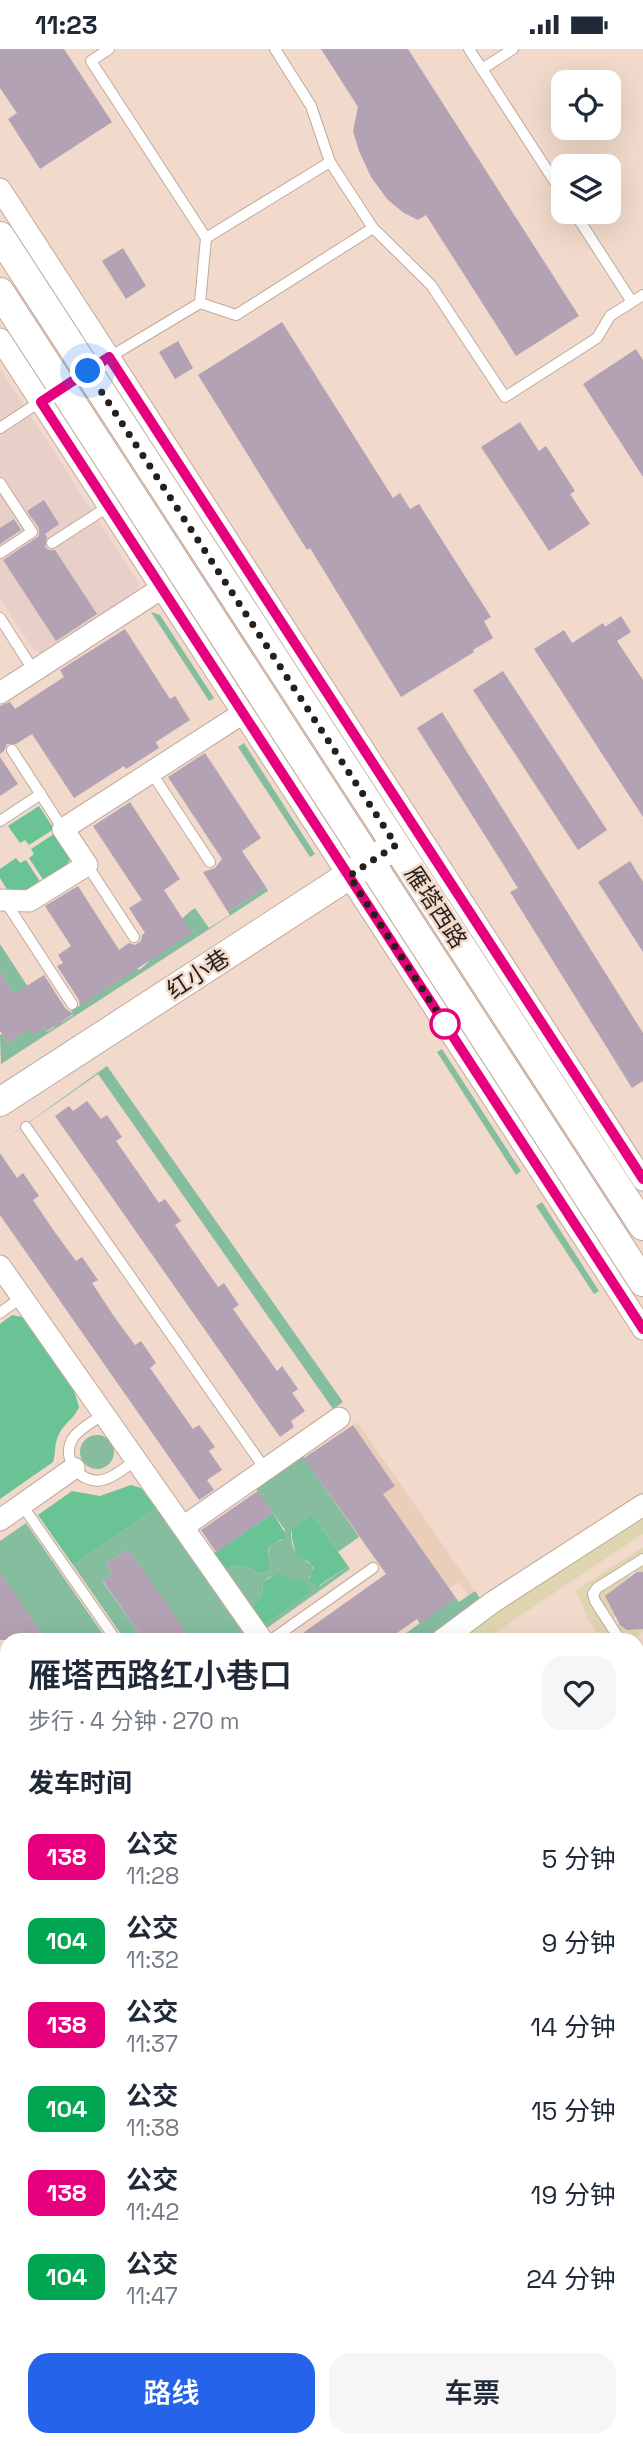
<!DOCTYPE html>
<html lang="zh">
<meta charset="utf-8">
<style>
:root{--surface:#fff;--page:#f6f6f7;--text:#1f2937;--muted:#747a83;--accent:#2563eb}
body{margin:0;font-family:"Space Grotesk","Noto Sans SC",sans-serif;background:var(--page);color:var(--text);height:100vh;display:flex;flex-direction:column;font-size:26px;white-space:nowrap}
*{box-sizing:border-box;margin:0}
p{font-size:23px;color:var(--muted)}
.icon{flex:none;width:38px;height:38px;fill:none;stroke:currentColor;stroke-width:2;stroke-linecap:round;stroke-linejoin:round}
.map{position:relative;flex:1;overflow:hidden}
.drawer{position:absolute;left:0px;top:1584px;width:644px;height:814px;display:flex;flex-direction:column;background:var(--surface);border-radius:21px 21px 0 0;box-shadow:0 7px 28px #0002}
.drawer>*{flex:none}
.badge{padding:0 14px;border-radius:10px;font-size:24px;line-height:46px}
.fabs{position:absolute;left:551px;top:21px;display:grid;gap:14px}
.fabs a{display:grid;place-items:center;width:70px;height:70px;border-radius:14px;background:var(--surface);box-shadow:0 7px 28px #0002;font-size:35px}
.you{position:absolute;width:35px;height:35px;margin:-18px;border:5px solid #fff;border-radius:50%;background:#1a73e8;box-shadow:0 0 0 10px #1a73e833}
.map>.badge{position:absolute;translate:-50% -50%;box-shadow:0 0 0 4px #fff}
h2{padding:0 28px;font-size:26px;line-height:63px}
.round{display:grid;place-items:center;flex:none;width:74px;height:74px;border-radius:21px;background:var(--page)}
.head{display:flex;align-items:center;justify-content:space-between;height:119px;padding:0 28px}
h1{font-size:33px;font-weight:600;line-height:52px}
.button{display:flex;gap:14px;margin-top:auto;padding:14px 28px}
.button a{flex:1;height:80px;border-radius:21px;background:var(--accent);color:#fff;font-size:28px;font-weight:600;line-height:80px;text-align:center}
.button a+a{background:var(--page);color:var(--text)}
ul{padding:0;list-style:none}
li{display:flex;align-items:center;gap:21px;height:84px;padding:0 28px}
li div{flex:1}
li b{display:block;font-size:26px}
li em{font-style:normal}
li .badge{min-width:77px;font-weight:700;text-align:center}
.status{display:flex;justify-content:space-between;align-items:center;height:49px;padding:0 35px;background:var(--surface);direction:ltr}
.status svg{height:19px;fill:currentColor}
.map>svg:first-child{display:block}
</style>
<div class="status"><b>11:23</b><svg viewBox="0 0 49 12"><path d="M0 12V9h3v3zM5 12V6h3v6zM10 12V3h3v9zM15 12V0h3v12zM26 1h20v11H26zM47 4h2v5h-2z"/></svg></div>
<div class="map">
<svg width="643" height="2397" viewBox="0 0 643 2397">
<rect width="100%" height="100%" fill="#f1dacb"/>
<path fill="#e8cfc7" d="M0,319L139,535L135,543L40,604L33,601L0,550Z
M7,1978V2390H177L181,2397H0V1983Z
M643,2071V2181L637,2185V2075Z"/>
<path fill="#ebceba" d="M357,1373L475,1542L469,1547L459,1533L449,1540L383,1445L395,1437L353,1376Z"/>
<path fill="#85bd9e" d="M151,563L160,566L214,649L209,652Z
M244,694L315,805L310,808L238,698Z
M266,838L268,842L1,1015L0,986L2,985L8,994L20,986L27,976L44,979L47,983L55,978L52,973H62L73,966L71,962L120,931L135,916L139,921C161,906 169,876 195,859L209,879L230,866L228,863Z
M0,895L32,944L19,953L0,923Z
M442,1000L521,1122L516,1126L437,1003Z
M107,1017L343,1353L333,1360L98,1025L0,1094Z
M542,1153L599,1242L594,1245L536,1157Z
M80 1403a17 17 0 1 1 34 0a17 17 0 1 1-34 0Z
M303,1407L359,1488L338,1503L312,1466L291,1483C292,1505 296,1504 312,1516L314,1523L309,1529L320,1537L348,1517L350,1520L267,1579L264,1576L308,1545V1536C302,1532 297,1534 291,1531C278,1525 275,1523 263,1533L262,1545L252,1559L225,1520L241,1516L261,1525L269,1522L271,1517C266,1503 267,1496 282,1491L285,1481L256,1440Z
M156,1459L248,1591H191L128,1500L106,1515L113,1525L103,1533L144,1591H125L73,1516Z
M26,1474L107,1591H47L0,1524V1492Z
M475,1542L480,1549L425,1591H387L396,1585L399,1589L456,1549L459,1553Z"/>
<path fill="#69c394" d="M39,757L54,780L29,796L25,791L20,794L8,777Z
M57,783L71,807C68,820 54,825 44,832L29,809L34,805L31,800Z
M16,809L20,814L26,811L41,834L23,846L8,842L0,829V820Z
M12,1266L22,1268L74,1342L79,1358C75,1369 64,1374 59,1385C54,1394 56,1404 53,1413L0,1450V1275Z
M131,1436L141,1439L156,1459L73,1516L38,1466L72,1442L100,1447Z
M273,1464L285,1484L284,1489C266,1499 266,1498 271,1518L269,1522L261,1525L241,1516L225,1520L214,1504Z
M312,1466L348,1517L317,1538L309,1532L314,1519L309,1513L296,1506L292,1489V1480Z
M276,1525C288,1526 290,1533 304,1532L308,1536L310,1541L307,1546L264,1576L252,1559L262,1545L263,1533Z
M497,2391H573L563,2397H487Z"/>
<path fill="#dfd6b1" d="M643,1442V1485L484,1591H425L487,1543Z
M643,1498V1523L639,1525L633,1522L629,1525V1531L607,1549L616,1565L613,1571L616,1575L643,1573V1583L638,1587L642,1594L640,1600L643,1604V1655L637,1645V1591H602L588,1570L576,1541Z"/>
<path fill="#b3a1b4" d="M0,0H64L112,73L40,120L8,70L17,64L0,39Z
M321,0H408L579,267L516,307L426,166L418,171L404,164L388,151L371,128L359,102L353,82L358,58Z
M123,199L146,237L126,250L102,212Z
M282,273L393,449L400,444L410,460L419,455L491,568L484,572L493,589L473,601L474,603L401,648L310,499L307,501L198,326Z
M178,292L193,319L175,330L159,303Z
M636,300L643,311V428L583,335Z
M520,373L539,402L546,397L575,442L570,445L590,475L549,502L481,398Z
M44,451L59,475L45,485L47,488L45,498L49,501H55L97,565L56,592L3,511L39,487V479L27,462Z
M14,470L21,481L0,495V479Z
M621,567L631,583L617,592L643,631V768L534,600L564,581L572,594L603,574L605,578Z
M125,580L170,650L175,647L190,671L156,693L159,699L126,720L124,717L74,749L32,685L16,695H7L4,702L0,705V657L10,653L15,660L64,628L60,621Z
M503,622L607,781L578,801L473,641Z
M442,663L643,984V1032L632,1039L510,843L518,839L417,679Z
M205,704L261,789L242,802L266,838L228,863L203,823L215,819L222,810L168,728Z
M0,708L18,735L0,747Z
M130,753L180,830L164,841L192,884L80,957L79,951L57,917L63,914L58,906L71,897L45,857L78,837L119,901L129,894L135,896L141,892L142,886L145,884L129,859L142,851L93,777Z
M630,812L643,833V903L598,833Z
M0,923L14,945L44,926L65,959L73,965L46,983L44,979L33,986L29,980L8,994L0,982Z
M87,1052L101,1070L107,1066L122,1088L116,1092L146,1135L159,1154L165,1150L181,1172L175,1176L218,1238L224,1234L239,1256L233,1260L277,1322L282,1317L298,1340L292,1344L305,1362L291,1372L294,1378L280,1388L55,1067L69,1057L73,1062Z
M0,1104L17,1129L23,1124L39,1147L33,1151L54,1182L76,1212L82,1208L98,1231L92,1234L113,1266L135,1296L141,1292L156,1314L150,1319L193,1380L199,1376L215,1398L209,1402L222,1421L207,1431L214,1441L199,1451L0,1166Z
M353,1376L395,1437L383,1445L456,1549L420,1575L417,1570L387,1591H293L386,1525L304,1409Z
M258,1442L273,1464L216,1503L201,1481Z
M128,1500L174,1565L191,1591H144L103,1532L113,1525L106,1515Z
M637,1523H643V1580L627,1581L620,1576L605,1547Z
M0,1524L18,1549L47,1591H0Z"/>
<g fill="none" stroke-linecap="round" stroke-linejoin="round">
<defs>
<path id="lane" d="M109,0L91,12L206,189L200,254
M275,0L311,57L330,113L373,179
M469,0L564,147
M482,20L513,0
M574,163L632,253
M206,189L330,113
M108,309L200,254L236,266L373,179L431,236L505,348L597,289L610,267L643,246
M0,379L44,350
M0,434L32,483L0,504
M52,494L109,457
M0,569L34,622
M12,701L63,780
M151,723L210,813
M0,772L41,745
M87,816L134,888
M5,852L72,955
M26,1078L265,1420
M0,1264L22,1248
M104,1365C94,1372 80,1379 73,1389C60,1409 80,1436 103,1431C115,1428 126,1418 136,1411
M22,1456L116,1591
M271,1591L373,1519
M620,1591L595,1552L593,1545L597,1539L643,1510
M637,1617L643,1626
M0,2345L7,2340"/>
<path id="street" d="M0,140L643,1131
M0,290L643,1280
M0,644L162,539
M0,851L29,852L87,816L63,780L243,664
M0,1217L262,1591
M0,1471L74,1419
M183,1478L339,1369
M442,1591L493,1553L643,1456
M0,1902L7,1897
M0,2133L7,2144
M162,2390L166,2397
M342,2390L346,2397"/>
<path id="secondary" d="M0,187L643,1177
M0,243L643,1233
M0,1053L385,803"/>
<path id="primary" d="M637,2278L643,2274
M637,2362L643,2358
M433,2397L444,2390
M583,2397L593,2390"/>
</defs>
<use href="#lane" stroke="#c0aa9b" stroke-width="12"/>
<use href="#street" stroke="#c0aa9b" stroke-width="23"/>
<use href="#secondary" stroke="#c0aa9b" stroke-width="30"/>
<use href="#primary" stroke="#c0aa9b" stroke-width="33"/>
<use href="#lane" stroke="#fff" stroke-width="10"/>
<use href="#street" stroke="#fff" stroke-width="21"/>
<use href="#secondary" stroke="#fff" stroke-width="28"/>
<use href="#primary" stroke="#fff" stroke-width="32"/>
</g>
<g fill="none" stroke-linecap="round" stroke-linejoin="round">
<defs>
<path id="line" d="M643,1130L109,308L41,353L643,1280"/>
</defs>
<use href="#line" stroke="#fff" stroke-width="16"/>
<use href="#line" stroke="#e6007e" stroke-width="10"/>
<path stroke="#271f19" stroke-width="7" stroke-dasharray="0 12.6" d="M88,322L396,796L349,827L445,975"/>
</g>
<circle fill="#fff" stroke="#e6007e" stroke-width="3.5" cx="445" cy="975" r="14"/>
<g text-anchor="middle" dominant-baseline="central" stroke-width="5" stroke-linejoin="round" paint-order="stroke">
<g font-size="23" fill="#271f19" stroke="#f1dacb">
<text transform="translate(436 858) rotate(57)">雁塔西路</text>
<text transform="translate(198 925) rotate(-33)">红小巷</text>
</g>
</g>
</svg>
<div class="fabs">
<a><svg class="icon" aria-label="locate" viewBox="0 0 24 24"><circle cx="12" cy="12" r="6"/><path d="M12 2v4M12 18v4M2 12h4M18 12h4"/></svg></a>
<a><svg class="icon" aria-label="layers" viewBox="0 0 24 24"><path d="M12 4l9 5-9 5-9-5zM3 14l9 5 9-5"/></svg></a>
</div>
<div class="you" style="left:88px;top:322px"></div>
<section class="drawer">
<div class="head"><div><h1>雁塔西路红小巷口</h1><p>步行 · 4 分钟 · 270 m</p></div><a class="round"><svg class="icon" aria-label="heart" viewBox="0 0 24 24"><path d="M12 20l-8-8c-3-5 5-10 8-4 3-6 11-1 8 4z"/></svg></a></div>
<h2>发车时间</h2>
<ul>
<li><span class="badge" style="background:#e6007e;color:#fff">138</span><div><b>公交</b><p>11:28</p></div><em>5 分钟</em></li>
<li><span class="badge" style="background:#00a651;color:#fff">104</span><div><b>公交</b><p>11:32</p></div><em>9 分钟</em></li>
<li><span class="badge" style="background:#e6007e;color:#fff">138</span><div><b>公交</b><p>11:37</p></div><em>14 分钟</em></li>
<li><span class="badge" style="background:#00a651;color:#fff">104</span><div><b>公交</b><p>11:38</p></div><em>15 分钟</em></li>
<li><span class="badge" style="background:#e6007e;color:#fff">138</span><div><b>公交</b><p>11:42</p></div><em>19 分钟</em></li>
<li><span class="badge" style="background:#00a651;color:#fff">104</span><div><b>公交</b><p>11:47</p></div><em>24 分钟</em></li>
</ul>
<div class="button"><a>路线</a><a>车票</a></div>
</section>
</div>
